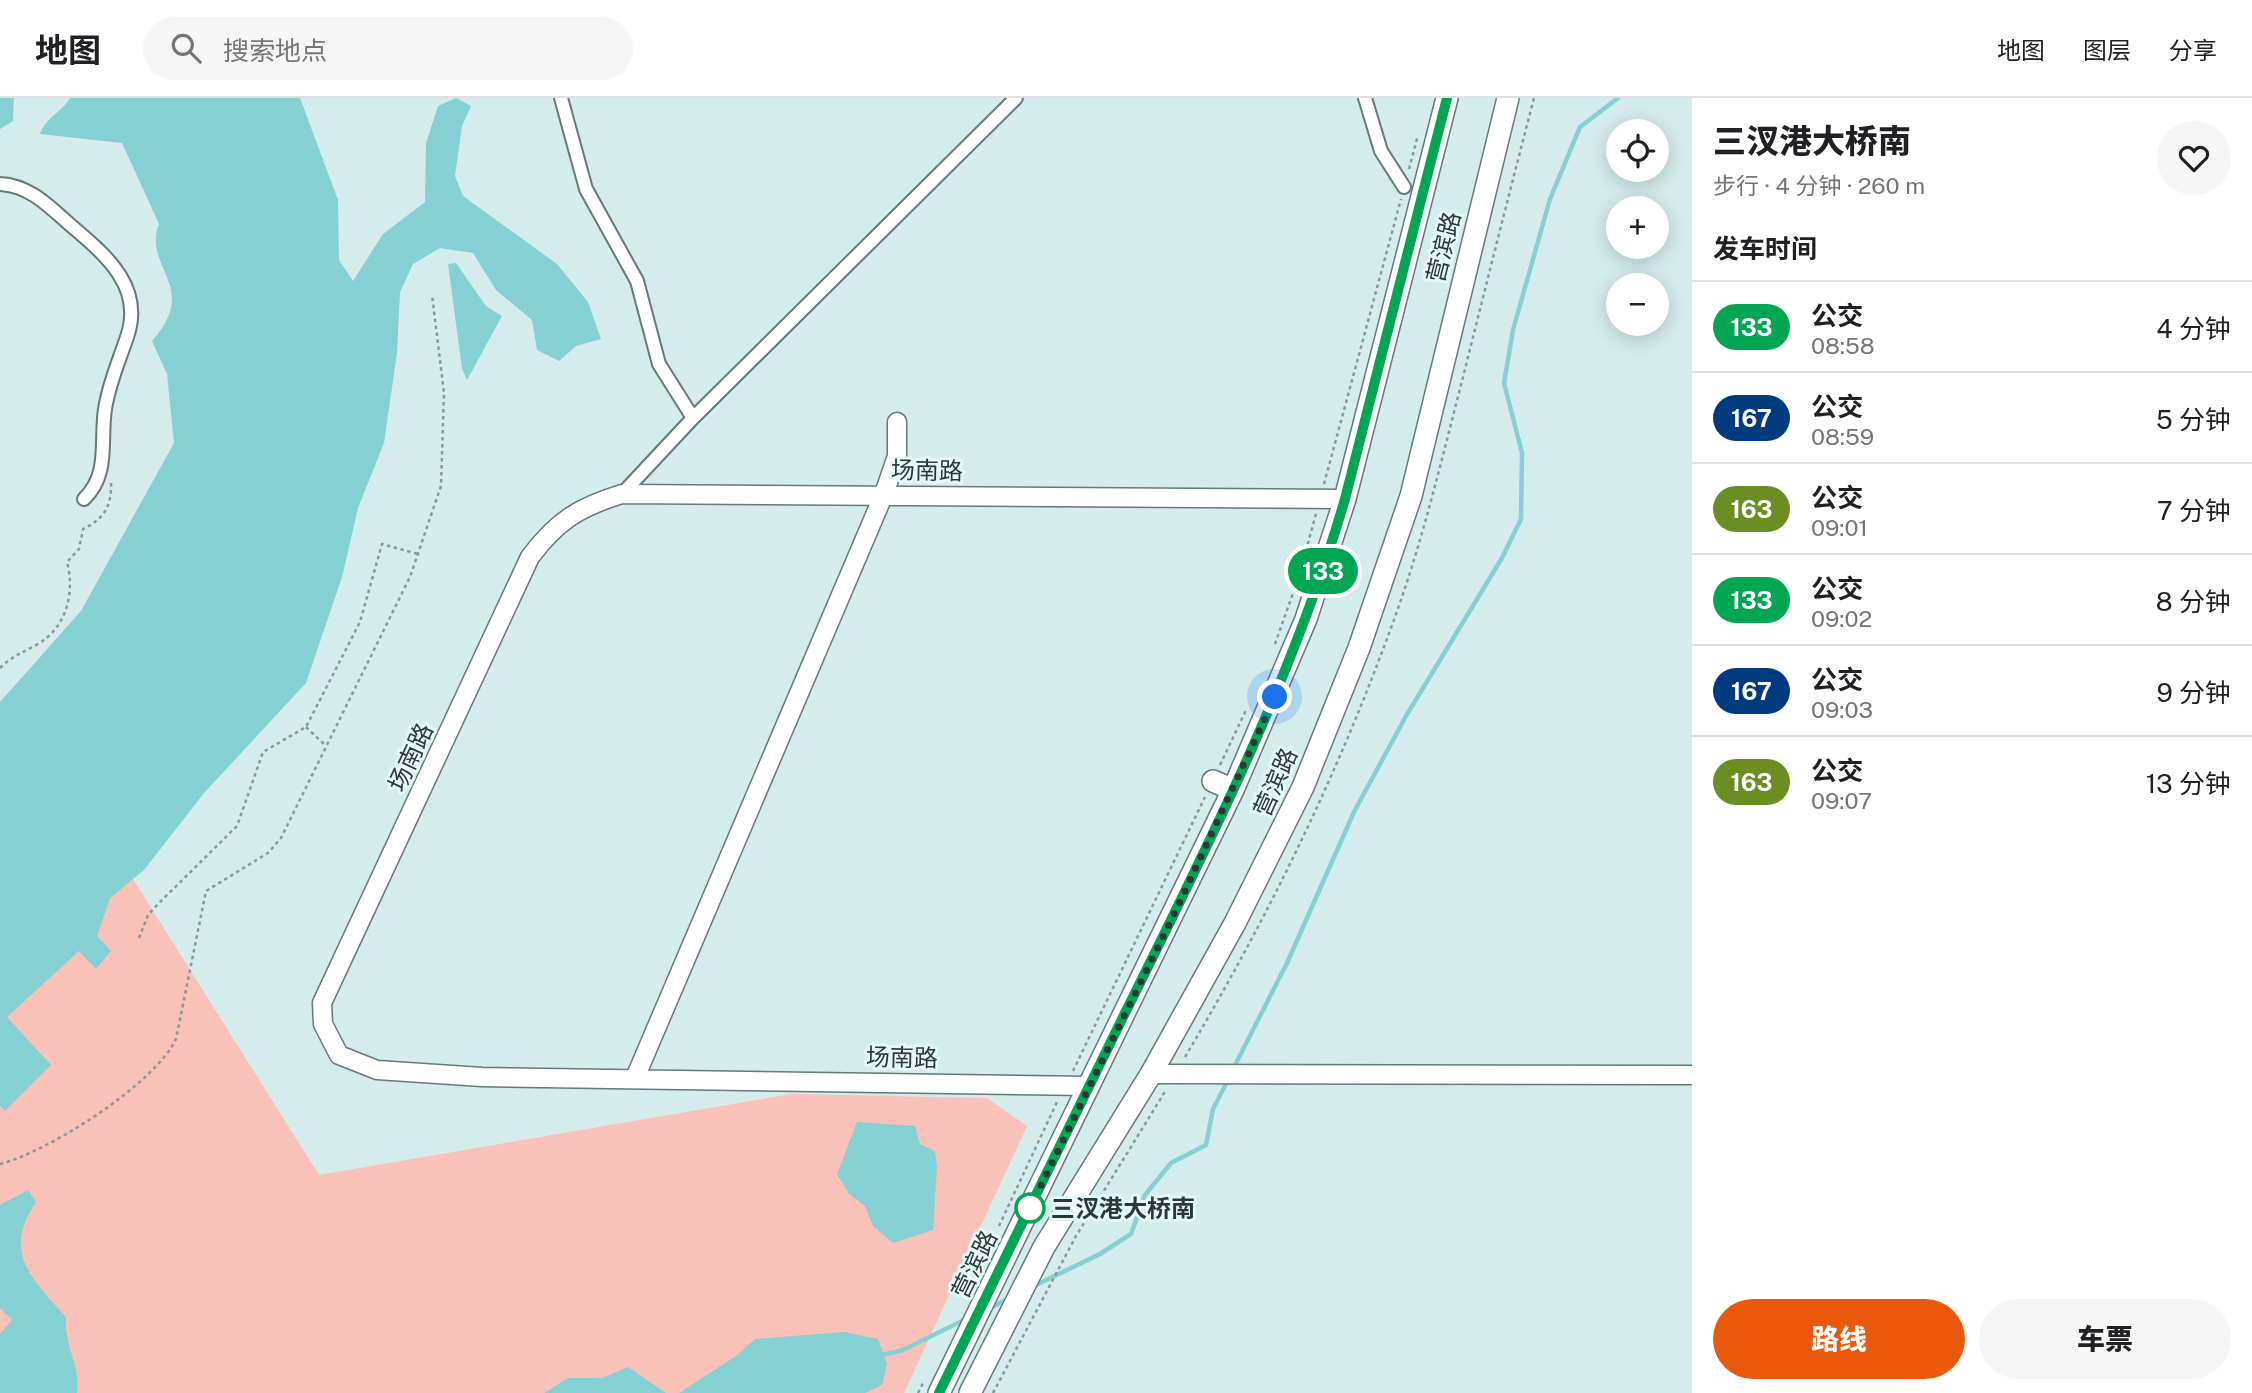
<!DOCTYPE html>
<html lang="zh">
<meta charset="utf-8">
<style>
:root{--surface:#fff;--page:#f6f6f6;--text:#202124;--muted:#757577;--line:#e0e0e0;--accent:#ea580c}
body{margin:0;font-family:"Public Sans","Noto Sans SC",sans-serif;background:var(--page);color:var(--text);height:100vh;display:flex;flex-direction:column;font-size:26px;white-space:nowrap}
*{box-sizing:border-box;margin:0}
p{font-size:23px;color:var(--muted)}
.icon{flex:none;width:38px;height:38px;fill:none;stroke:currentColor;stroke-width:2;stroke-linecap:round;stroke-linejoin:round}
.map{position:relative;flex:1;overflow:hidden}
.sheet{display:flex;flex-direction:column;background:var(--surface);width:560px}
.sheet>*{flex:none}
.badge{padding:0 14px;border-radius:23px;font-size:24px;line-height:46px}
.tools{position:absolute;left:1606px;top:21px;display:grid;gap:14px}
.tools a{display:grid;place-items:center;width:63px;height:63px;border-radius:50%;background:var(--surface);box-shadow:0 4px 18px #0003;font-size:35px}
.you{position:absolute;width:35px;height:35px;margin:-18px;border:5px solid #fff;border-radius:50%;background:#1a73e8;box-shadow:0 0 0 10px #1a73e833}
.map>.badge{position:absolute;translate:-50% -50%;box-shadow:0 0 0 4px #fff}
h2{padding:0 21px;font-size:26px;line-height:63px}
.round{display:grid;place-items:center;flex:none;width:74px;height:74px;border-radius:37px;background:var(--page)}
.overview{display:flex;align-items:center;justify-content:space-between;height:119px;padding:0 21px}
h1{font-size:33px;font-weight:800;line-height:52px}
.primary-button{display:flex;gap:14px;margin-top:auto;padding:14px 21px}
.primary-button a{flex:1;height:80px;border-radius:42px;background:var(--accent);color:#fff;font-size:28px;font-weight:800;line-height:80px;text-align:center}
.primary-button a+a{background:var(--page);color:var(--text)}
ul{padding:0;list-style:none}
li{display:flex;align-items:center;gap:21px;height:91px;padding:0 21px;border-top:2px solid var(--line)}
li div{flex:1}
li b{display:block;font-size:26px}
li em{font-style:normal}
li .badge{min-width:77px;font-weight:700;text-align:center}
header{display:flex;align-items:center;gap:42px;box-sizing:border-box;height:98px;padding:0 35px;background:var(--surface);border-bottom:2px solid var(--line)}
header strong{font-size:33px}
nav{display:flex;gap:38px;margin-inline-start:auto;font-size:24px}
.search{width:490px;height:63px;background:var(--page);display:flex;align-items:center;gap:18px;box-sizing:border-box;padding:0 24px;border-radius:38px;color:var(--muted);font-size:26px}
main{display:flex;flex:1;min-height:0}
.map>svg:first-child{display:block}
</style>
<header>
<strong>地图</strong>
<div class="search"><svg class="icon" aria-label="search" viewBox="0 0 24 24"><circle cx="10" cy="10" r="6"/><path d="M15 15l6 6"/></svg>搜索地点</div>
<nav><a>地图</a><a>图层</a><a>分享</a></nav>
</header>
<main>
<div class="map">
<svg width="1692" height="1295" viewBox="0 0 1692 1295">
<rect width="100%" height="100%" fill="#d5ecec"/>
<path fill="#fac1b8" d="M121,762L319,1077L791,996L987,1000L1027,1028L904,1295H0V868Z"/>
<path fill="#84d0d2" d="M0,0H14L13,23L0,31Z
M70,0H300L338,102L339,162L353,183L383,136L425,104L426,45L438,8L456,0L471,8L462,28L455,78L463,98L557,166L588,204L601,241L576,248L559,263L537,252L532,222L496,192L473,155L440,150L413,166L400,194L397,255L384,345L358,410L342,479L306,585L204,695L144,772L110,800L97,838L111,853L96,871L79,853L7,919L51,967L5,1013L0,1008V604L81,513L174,345L167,276L152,243C201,188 142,170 159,126L122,45L40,36C46,19 61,15 70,0Z
M456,165L486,208L502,218L467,282L462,270L448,166Z
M857,1024L915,1028L920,1046L935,1053L937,1068L933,1132L893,1145L873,1128L865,1108L849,1096L837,1076Z
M28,1092L36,1104C2,1155 31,1180 66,1219C64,1250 81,1267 77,1295H0V1236L12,1222L0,1210V1107Z
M844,1234L878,1241L887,1266L882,1287L865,1295H679L736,1258L755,1241Z
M628,1269L666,1295H544L568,1280H602Z"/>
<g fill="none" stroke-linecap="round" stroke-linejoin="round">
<path stroke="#84d0d2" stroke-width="4.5" d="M1232,973L1287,865L1354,714L1406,618L1502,460L1521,421L1522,355L1504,285L1513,232L1550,101L1580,29L1618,0
M1034,1188L1100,1156L1131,1136L1145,1097L1171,1065L1206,1047L1213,1011L1229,980
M990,1210L1010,1200
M878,1258L903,1252L966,1221"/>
<defs>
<path id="street" d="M561,0L586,91L637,183L659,266L693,320
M1365,0L1381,53L1404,89
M0,86C28,87 48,107 68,125C103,155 145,187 127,239C119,263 109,285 105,311C100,344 110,376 84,401
M622,396L693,320L1016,0"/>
<path id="secondary" d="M1151,976L1692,977
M635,980L884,396L897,358V324
M1089,988L482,979L377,972L339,957L323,926L322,905L530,459C557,423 579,409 622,396L1345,401"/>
<path id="primary" d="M1213,683L1233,692
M939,1295L1233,692L1306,521L1345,401L1447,0
M970,1295L1044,1149L1151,976L1235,825L1303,689L1359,550L1411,398L1508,0"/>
</defs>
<use href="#street" stroke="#657979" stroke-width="16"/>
<use href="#secondary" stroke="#657979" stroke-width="21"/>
<use href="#primary" stroke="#657979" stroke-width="24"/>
<path stroke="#889898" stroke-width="2.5" stroke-dasharray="3.5 3.5" stroke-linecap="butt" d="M1409,71L1418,37
M1324,386L1401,101
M1275,546L1298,481L1316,416
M0,570C12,558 24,554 38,546C67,529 75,494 67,464L79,451L83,431C104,421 112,408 111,384
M306,629L326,648
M1220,667L1247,610
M139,840L148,817L155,809L237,728L263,654L306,629L360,524L382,446L418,456
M1185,959C1269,818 1341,670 1396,516C1423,441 1441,364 1461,287C1485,191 1509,96 1534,0
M1073,973L1205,699
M0,1066C48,1054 155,986 176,941L206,793L268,755L281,740L410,479L441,388L444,295L432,197
M999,1128L1057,1004
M918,1295L923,1285
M993,1295L1076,1138L1166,992"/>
<use href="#street" stroke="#fff" stroke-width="12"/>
<use href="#secondary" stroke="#fff" stroke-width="18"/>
<use href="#primary" stroke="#fff" stroke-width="21"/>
</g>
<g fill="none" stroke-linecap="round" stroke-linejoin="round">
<defs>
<path id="line" d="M939,1295C1002,1169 1062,1041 1125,915C1208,748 1293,580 1345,401L1447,0"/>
</defs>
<use href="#line" stroke="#fff" stroke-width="16"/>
<use href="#line" stroke="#00a651" stroke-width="10"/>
<path stroke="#2e3737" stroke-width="7" stroke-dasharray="0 12.6" d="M1030,1110L1178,808L1275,599"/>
</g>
<circle fill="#fff" stroke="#00a651" stroke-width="3.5" cx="1030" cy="1110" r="14"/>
<g text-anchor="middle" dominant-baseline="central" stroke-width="6" stroke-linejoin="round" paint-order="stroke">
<g font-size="24" fill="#2e3737" stroke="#e2f9f9">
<text transform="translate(1443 149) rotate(-76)">营滨路</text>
<text transform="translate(927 372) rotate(1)">场南路</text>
<text transform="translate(410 659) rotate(-65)">场南路</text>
<text transform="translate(1275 684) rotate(-66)">营滨路</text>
<text transform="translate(902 959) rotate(1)">场南路</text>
<text transform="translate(974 1166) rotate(-64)">营滨路</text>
</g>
<g font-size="24" font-weight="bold" fill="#2e3737" stroke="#e2f9f9" text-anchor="start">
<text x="1051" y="1110">三汊港大桥南</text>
</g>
</g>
</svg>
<div class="tools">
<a><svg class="icon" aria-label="locate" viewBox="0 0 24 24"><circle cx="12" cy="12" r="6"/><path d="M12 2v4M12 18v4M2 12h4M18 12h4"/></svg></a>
<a>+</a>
<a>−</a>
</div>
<div class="you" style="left:1275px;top:599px"></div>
<b class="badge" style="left:1323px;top:473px;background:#00a651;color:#fff">133</b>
</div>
<section class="sheet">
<div class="overview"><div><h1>三汊港大桥南</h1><p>步行 · 4 分钟 · 260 m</p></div><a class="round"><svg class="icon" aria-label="heart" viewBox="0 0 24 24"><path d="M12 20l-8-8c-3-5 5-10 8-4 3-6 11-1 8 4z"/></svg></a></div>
<h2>发车时间</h2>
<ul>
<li><span class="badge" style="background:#00a651;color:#fff">133</span><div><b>公交</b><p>08:58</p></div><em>4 分钟</em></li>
<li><span class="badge" style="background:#003b80;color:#fff">167</span><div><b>公交</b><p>08:59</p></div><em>5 分钟</em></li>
<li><span class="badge" style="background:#6b8e23;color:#fff">163</span><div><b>公交</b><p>09:01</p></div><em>7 分钟</em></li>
<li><span class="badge" style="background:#00a651;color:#fff">133</span><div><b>公交</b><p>09:02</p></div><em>8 分钟</em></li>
<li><span class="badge" style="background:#003b80;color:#fff">167</span><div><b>公交</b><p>09:03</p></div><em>9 分钟</em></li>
<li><span class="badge" style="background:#6b8e23;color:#fff">163</span><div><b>公交</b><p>09:07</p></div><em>13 分钟</em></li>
</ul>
<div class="primary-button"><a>路线</a><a>车票</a></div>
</section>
</main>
